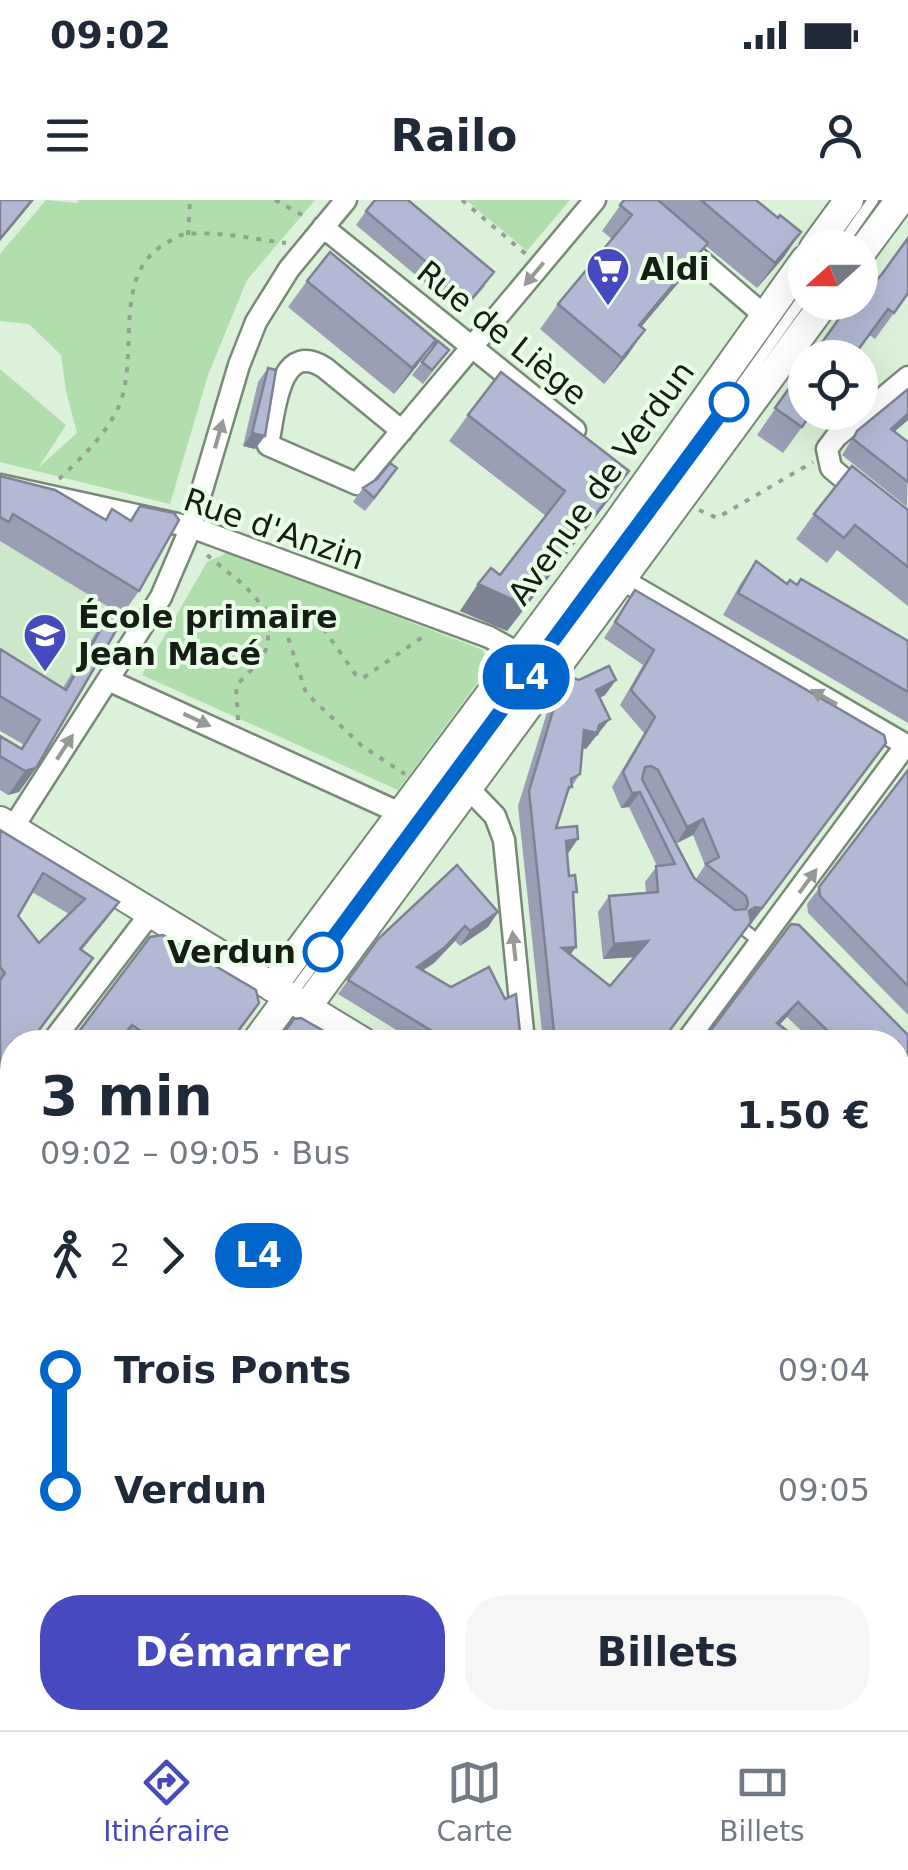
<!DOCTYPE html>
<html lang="fr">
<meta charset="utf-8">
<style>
:root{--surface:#fff;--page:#f6f6f7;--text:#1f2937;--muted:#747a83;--line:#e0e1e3;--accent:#4749bf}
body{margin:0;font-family:"DejaVu Sans",sans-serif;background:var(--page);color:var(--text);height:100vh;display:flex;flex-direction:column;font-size:38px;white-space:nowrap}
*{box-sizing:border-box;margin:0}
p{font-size:32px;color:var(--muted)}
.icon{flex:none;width:55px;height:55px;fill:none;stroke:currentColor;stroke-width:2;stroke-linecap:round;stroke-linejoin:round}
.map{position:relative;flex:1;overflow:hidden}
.drawer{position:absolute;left:0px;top:830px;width:910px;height:700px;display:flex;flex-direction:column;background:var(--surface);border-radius:40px 40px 0 0;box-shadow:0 10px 40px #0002}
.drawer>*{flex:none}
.badge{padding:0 20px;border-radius:32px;font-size:35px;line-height:65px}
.needle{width:65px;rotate:249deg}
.fabs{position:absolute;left:788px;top:30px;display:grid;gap:20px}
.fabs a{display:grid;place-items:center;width:90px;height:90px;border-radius:50%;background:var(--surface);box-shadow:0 10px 40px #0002;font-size:50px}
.map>.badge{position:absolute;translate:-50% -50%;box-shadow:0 0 0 5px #fff}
.legs{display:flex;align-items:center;gap:15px;height:110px;padding:0 40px;font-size:32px}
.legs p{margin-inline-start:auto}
.head{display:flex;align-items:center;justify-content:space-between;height:170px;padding:0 40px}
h1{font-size:55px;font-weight:800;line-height:75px}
.cta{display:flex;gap:20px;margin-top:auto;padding:20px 40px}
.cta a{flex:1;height:115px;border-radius:40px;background:var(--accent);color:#fff;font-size:40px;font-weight:800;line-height:115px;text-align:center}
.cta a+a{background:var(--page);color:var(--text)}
ul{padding:0 40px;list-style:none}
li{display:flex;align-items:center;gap:35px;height:120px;font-size:38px}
li i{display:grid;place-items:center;width:15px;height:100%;margin:0 12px;background:currentColor}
li i::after{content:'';width:25px;height:25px;margin:-12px;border:8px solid;border-radius:50%;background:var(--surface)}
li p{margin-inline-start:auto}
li:first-child i{background:linear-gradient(#0000 50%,currentColor 0)}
li:last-child i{background:linear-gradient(currentColor 50%,#0000 0)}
.status{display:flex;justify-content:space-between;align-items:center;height:70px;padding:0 50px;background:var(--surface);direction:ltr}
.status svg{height:28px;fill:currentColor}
header{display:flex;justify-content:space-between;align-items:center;height:130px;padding:0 40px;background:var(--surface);font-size:45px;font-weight:800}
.tabs{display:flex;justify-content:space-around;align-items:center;height:140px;border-top:2px solid var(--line);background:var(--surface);font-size:28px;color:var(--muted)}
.tabs a{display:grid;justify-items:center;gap:5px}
.tabs .on{color:var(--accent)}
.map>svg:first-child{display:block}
</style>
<div class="status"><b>09:02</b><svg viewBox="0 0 49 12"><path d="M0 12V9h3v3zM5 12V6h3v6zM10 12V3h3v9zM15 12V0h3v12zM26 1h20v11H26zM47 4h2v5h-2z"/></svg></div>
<header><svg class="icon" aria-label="menu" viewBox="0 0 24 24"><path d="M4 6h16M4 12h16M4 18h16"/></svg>Railo<svg class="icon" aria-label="person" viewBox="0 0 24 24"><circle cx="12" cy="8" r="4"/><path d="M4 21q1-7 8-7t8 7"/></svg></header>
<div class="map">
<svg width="908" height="1530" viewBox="0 0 908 1530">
<rect width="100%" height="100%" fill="#dcf1d9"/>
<path fill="#cce7c9" d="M0,340L122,415L42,556L0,531Z"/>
<path fill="#b1dead" d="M46,0L77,3L79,0H315L247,80L208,175L170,304L0,262V169L66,225L39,267L77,233L66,191L61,155L29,124L0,121V54Z
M466,0H570L527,51Z
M229,352L483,450L489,467L398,590L142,475L207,362Z"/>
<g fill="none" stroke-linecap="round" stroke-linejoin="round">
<defs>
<path id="lane" d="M839,48L873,0
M746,731L761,743
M291,795L695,250L805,95
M521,1530L530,1518"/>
<path id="street" d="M323,27L575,230
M679,42L765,116
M402,231L325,168C278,137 274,217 268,245L357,284L595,0
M0,285L191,327L489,437L520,454
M861,293L831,268L827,249L836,237L908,177
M623,380L908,546
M108,480L400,613
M469,589L495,616L504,640L524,842
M12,629L161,397L191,327L239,165L256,122L289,69L346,0
M52,842L150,714
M686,842L906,545
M0,910L12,894
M898,1075L908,1067
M898,1423L908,1429
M115,1518L134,1530
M65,1530L73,1518
M337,1530L344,1518
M689,1530L699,1518"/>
<path id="secondary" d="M814,48L849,0
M860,54L900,0
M0,621L363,842
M272,787L617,324L805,60
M306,808L825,102
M256,842L289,797
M898,1159L908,1164
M0,1197L12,1180"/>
</defs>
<use href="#lane" stroke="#778a75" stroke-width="15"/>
<use href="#street" stroke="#778a75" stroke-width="25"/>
<use href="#secondary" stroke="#778a75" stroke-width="32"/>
<path stroke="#92a290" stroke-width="4" stroke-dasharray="5 8" stroke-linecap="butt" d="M275,0L306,17
M462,0L527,55
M188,35L190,0
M59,279C81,258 105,236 118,208C141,158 110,75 165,44C172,40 178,35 186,34C218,31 254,39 286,43
M699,310L717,318L813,262
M207,355L245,386L287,434L306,493L362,546L405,574
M238,520L236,486C265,454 270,459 268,412L314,415L356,475L363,478L427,434"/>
<use href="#lane" stroke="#fff" stroke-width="10"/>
<use href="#street" stroke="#fff" stroke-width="20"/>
<use href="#secondary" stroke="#fff" stroke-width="28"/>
</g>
<path fill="#9a9fb6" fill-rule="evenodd" d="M624,0H756L778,18L801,32L783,58L757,88L706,46L690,69L641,127L645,130L627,156L604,184L540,129L558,104L612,39L602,31Z
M366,11L485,86L461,113L356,25Z
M307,81L436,140L417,166L394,194L288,107Z
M865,93L908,94L875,139L869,135Z
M449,150L423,184L412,175L422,162Z
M805,166L813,212L783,253L757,235Z
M268,168L265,236L255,249L243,246L258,182Z
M468,215L629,271L611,297L507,431L460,411L478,384L500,375L546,316L449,241Z
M908,220L894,232L908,242L907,307L842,255L857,231Z
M0,276L105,320L112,309L130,320L140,306L139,391L122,415L0,341Z
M388,282L365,311L353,302L363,288Z
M908,310V406L837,350L827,363L796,339L814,314Z
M756,361L787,384L797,385L908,441V523L723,415L741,383Z
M635,390L875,559L661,842H543L518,606L548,509L570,477L579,480H616L605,495L600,498L599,535L594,537L586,549L583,548L580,574L566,595L556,628L567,655L573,697L570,754L610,786L635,757L603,759L598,712L609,696L646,693L645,682L657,666L629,607L621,608L612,587L644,533L620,505L643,465L604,438ZM645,585L677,643L693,635L705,665L696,679Z
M112,410L36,568L19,592L8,595L0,590V536L21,548L23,544L0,531V449L63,488L95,434Z
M908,570V815L808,713L807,704Z
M0,630L119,702L82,750L81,776L12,842V867L0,883ZM32,692L69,714L39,743L18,716Z
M498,712L488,727L460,746L455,741L434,763L423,770L521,842H416L338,794L378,739Z
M791,724L908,835L906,952L908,954V1034L898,1042V842H813L787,817L779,825L702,842Z
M150,737L230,842H127L122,839L119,842H71Z
M12,920V1010L0,1001V937Z
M898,1166L908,1172V1221L901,1214L898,1219Z
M0,1410H12V1518H62L53,1530H24L0,1514Z
M145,1518H332L324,1530H164Z
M365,1518H434L425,1530H409L401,1525L398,1530H358Z
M493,1518L524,1519L529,1524L538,1521L540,1518H642L658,1530H484Z
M836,1518H890L902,1530H836L831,1524Z"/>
<path fill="#7d8294" d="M32,0H34L0,41V39Z
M801,32L783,58L757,88L775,63Z
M708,43L690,69L621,151L639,125Z
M645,130L627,156L604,184L622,158Z
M436,140L417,166L394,194L412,168Z
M908,214V220L879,245L891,229Z
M252,233L265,236L255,249L243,246Z
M629,271L611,297L507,431L460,411L478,384L525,405Z
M616,480L605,495L585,505L596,490Z
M610,519L586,549L573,545L584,530Z
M875,559L751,724H750L749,711Z
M36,568L19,592L8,595L25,571Z
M640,592L629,607L621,608L632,593Z
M703,619L693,635L677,643L687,627Z
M578,639L567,655L566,641Z
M119,702L106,720L68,766L80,749Z
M498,712L488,727L460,746L470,731Z
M465,726L455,741L434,763L407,781L417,767Z
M648,741L637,757L603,759L614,744Z
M576,747L565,762L562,748Z
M798,802L787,817L766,838L777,823Z
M908,1027V1034L898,1042V1035Z
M900,1399H908V1405L904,1411H898V1402Z"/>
<path fill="#b3b9d4" stroke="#7d8294" stroke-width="2.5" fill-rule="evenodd" d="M0,0H32L0,39Z
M375,0H408L494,72L471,100L366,11Z
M624,0H658L708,43L639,125L645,130L622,158L558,104L632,15L620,5Z
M701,0H756L778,18L780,15L801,32L775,63Z
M908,38V93L894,113L888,109L852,158H811L850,103L860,102V91L861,90L865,93L882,74Z
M330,52L436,140L412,168L307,81Z
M438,141L449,150L432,170L422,162Z
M805,166V212H812L802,227L775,208Z
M268,168L276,170L265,236L252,233Z
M501,172L629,271L525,405L478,384L491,368L500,375L565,291L468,215Z
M908,189V214L891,229L908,242V282L853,239L857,231Z
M390,263L397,268L374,298L363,288L377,279Z
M852,266L908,310V367L855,325L844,338L814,314Z
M0,276L55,290L106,320L112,309L131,321L140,306L174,313L179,320L139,391L13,314L9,322L0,317Z
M756,361L787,384L790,380L797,385L801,379L908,441V492L738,393Z
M635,390L884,535L886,543L762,708L755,707L749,711L751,722L661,842H555L529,591L558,494L570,477L579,480L609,466L616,480L596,490L610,519L599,525L597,533L584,530L580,574L571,579L572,587H569L556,628L577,626L578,639L566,641L569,676L575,675L577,692H573L576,747L562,748L610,786L648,741L614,744L609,696L658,692L656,666L675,664L640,592L632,593L623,572L655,517L631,490L654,450L615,422ZM651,566L658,570L687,627L703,619L719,657L706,664L746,696L748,703L746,709L735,710L694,678L642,579L645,567Z
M112,410L124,417L36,568L25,571L0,556V536L22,549L40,520L0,496V449L66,490Z
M908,570V786L820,696L819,687Z
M0,630L119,702L80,749L93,758L30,842H12V866L0,882V780L5,773L0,767ZM43,673L85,699L39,743L18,716Z
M457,665L498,712L470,731L465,726L444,748L417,767L451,787L489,767L505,799L516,794L521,842H450L348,780L378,739Z
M791,724L799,725L908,835V943L898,951V842H839L798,802L777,823L802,842H702Z
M163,735L256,790L259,803L230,842H156L132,825L118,842H71L150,737Z
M301,818L343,842H273L280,838L294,819Z
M12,920V989L5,983L0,990V937Z
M903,948L908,954V1027L898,1035V954Z
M12,1096V1138L0,1155V1111Z
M898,1166L908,1172V1203L905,1206L898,1202Z
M898,1344L908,1355V1399H900L898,1398Z
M5,1406L12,1410V1484L6,1480L0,1482V1410Z
M45,1518H62L56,1525Z
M95,1518H106L125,1530H86Z
M175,1518H332L324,1530H194Z
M368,1518H406L398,1530H361Z
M493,1518H524L529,1524L538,1521L540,1518H642L658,1530H599L584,1518L575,1530H500L489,1522Z
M719,1518H771L783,1530H713V1526Z
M844,1518H890L902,1530H855Z"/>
<defs><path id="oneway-solid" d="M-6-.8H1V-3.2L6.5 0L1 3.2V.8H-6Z" transform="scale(2.5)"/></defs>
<g fill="#969996">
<use href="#oneway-solid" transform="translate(534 74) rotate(130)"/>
<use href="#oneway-solid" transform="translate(219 234) rotate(-74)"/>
<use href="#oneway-solid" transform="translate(824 497) rotate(-150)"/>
<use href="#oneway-solid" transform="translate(197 520) rotate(25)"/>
<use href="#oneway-solid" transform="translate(65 547) rotate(-57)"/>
<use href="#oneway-solid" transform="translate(808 681) rotate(-54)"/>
<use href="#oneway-solid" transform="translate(514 746) rotate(-96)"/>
</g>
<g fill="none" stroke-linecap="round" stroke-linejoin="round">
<defs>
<path id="line-1" d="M323,752L729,202"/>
</defs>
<use href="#line-1" stroke="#fff" stroke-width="22"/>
<use href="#line-1" stroke="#06c" stroke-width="15"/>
</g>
<defs>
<symbol id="supermarket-pin" viewBox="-11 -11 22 30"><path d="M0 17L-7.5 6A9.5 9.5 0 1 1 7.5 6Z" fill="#4749bf" stroke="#e9fee7"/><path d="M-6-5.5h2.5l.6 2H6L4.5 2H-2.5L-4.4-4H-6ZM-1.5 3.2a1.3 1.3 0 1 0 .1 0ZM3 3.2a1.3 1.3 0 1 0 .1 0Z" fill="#fff"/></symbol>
<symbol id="school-pin" viewBox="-11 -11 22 30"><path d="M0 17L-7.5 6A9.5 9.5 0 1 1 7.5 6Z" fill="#4749bf" stroke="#e9fee7"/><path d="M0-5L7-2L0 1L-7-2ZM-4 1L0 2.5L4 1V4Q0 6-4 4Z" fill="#fff"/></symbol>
</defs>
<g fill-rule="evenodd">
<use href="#supermarket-pin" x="583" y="44" width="50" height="68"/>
<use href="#school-pin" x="20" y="410" width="50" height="68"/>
</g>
<g fill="#fff" stroke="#06c" stroke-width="5">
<circle cx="729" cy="202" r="18"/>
<circle cx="323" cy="752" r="18"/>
</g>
<g text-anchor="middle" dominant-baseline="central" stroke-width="8" stroke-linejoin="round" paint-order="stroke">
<g font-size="32" font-weight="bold" fill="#151d15" stroke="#e9fee7" text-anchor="start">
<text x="640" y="69">Aldi</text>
<text x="78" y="417">École primaire<tspan x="78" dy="37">Jean Macé</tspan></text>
</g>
<g font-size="32" fill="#151d15" stroke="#e9fee7">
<text transform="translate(502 133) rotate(39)">Rue de Liège</text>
<text transform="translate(601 283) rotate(-54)">Avenue de Verdun</text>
<text transform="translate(274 329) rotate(19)">Rue d'Anzin</text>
</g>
<g font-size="32" font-weight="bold" fill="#151d15" stroke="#e9fee7" text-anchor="end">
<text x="296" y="752">Verdun</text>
</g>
</g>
</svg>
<div class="fabs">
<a><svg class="needle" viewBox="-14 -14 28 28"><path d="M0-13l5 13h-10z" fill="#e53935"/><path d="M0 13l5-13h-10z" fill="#747a83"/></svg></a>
<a><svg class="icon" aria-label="locate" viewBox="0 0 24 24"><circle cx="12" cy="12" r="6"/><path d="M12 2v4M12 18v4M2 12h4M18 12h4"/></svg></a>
</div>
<b class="badge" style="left:526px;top:477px;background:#06c;color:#fff">L4</b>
<section class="drawer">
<div class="head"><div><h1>3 min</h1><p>09:02 – 09:05 · Bus</p></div><b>1.50 €</b></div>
<div class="legs"><svg class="icon" aria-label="walk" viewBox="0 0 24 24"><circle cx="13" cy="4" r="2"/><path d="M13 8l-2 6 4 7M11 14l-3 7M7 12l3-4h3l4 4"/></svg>2<svg class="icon" aria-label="forward" viewBox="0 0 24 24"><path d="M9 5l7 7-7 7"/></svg><b class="badge" style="background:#06c;color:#fff">L4</b></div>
<ul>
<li><i style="color:#06c"></i><b>Trois Ponts</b><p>09:04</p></li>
<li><i style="color:#06c"></i><b>Verdun</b><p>09:05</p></li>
</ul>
<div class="cta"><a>Démarrer</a><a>Billets</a></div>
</section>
</div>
<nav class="tabs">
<a class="on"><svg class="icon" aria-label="directions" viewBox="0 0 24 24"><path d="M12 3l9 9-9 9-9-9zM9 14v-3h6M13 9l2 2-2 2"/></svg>Itinéraire</a>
<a><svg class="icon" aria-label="map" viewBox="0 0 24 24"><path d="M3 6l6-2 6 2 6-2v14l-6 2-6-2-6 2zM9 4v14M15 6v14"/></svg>Carte</a>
<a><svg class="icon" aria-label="tickets" viewBox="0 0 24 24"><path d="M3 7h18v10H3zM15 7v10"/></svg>Billets</a>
</nav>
